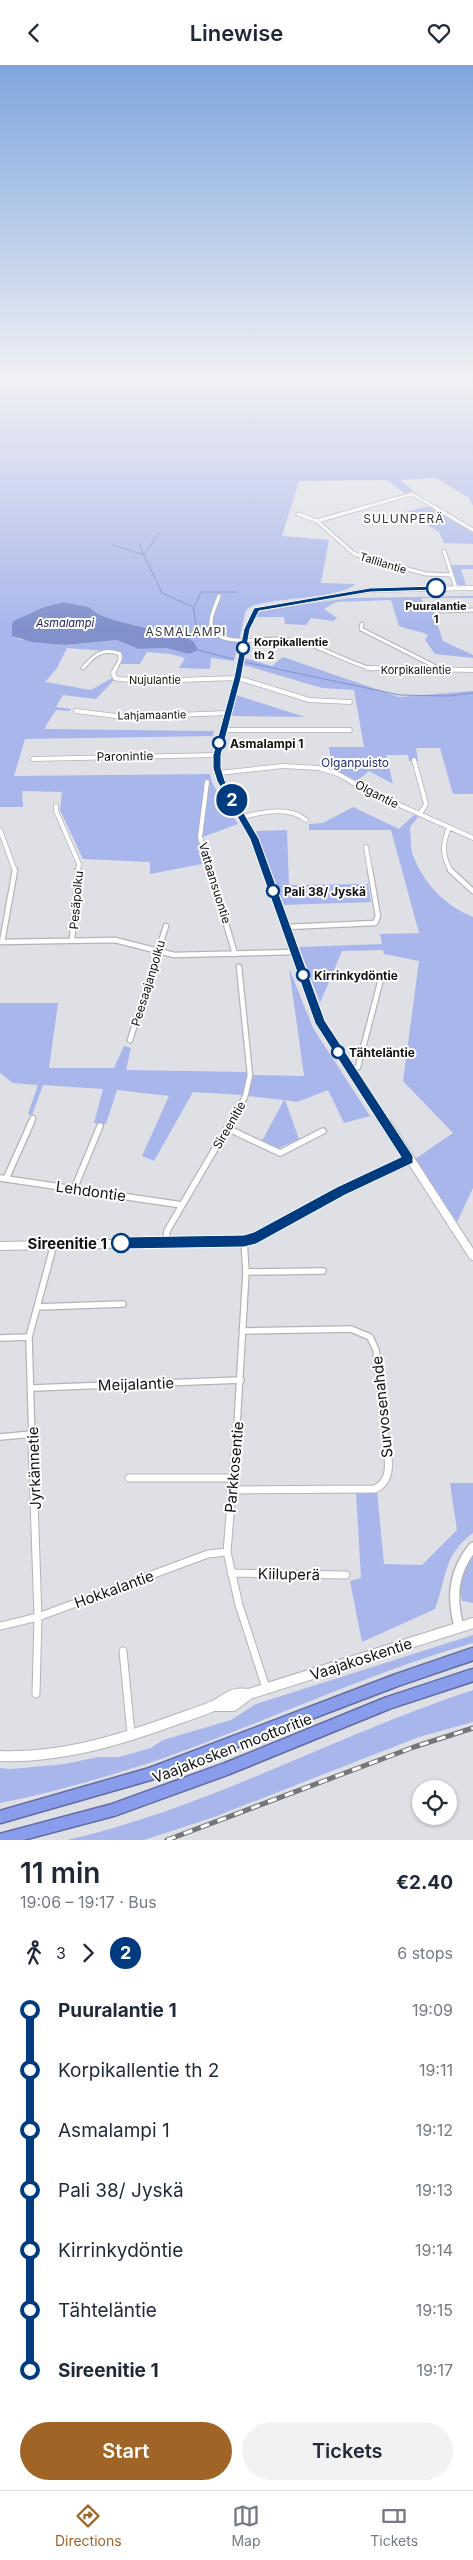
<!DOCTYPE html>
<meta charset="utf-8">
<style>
:root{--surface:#fff;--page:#f2f2f3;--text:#1f2937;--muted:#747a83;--line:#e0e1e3;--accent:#a06426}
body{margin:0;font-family:Inter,sans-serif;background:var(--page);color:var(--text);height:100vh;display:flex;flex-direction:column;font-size:19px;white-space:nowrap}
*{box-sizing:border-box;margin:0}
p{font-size:16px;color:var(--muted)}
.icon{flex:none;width:28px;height:28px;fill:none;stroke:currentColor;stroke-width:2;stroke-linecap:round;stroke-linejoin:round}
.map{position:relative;height:1775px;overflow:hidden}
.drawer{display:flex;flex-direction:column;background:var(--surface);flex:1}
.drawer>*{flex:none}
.badge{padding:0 10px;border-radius:16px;font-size:18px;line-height:32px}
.tools{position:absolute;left:412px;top:1715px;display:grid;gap:10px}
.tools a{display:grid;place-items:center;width:45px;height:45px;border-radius:50%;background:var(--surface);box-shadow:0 1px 4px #0004;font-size:25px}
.map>.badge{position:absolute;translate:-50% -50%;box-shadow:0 0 0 2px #fff}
.legs{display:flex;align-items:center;gap:8px;height:55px;padding:0 20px;font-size:16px}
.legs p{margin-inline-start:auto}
.headline{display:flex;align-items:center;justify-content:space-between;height:85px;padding:0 20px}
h1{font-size:28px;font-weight:600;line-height:38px}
.action{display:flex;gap:10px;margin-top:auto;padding:10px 20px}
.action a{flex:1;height:58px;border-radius:30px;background:var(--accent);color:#fff;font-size:20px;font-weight:600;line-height:58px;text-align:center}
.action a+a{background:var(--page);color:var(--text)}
ul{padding:0 20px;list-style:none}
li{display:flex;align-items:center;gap:18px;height:60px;font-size:19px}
li i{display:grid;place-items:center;width:8px;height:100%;margin:0 6px;background:currentColor}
li i::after{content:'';width:12px;height:12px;margin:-6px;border:4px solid;border-radius:50%;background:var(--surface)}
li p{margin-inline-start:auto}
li:first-child i{background:linear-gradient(#0000 50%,currentColor 0)}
li:last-child i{background:linear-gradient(currentColor 50%,#0000 0)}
header{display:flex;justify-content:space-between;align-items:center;height:65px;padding:0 20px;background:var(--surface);font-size:22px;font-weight:600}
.tab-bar{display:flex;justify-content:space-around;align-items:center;height:70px;border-top:1px solid var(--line);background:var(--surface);font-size:14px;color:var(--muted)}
.tab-bar a{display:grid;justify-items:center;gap:2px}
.tab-bar .active{color:var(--accent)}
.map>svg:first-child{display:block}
</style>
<header><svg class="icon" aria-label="back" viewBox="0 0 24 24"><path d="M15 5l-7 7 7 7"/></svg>Linewise<svg class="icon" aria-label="heart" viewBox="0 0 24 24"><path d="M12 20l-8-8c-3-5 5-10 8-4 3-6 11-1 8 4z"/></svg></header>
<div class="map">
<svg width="473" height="1775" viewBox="0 0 473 1775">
<rect width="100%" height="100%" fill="#dee0e6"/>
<path fill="#a8b6eb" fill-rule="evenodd" d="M0,314H473V441L469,433L436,413L401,415L413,426L405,429L387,415L299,416L282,471L329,475L321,518L356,519C337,534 278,532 252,541L246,545L234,596L211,593L210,604L179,603L185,593L171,589L147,587L140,599H120L123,593L121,587L67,583L57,603L45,617L91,625L112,613L114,615L96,634L63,630L56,642L71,644L69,646L56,645L44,664L214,666L213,671L25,674L14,711L210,709L213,720L238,759L200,773L207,798L150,809V797L83,794L60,745L62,727L22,726L23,742H0ZM63,537L89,542L98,549L114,555L189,574V589L166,583L138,584L117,575L65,580L18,574L15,555L44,542Z
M425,442L434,443L473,467V479L444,478L439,467L405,447Z
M450,500H473V504H461L466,520H458Z
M473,531V533H421L426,544L436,548V555L443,576L473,590V593L435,589L425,575L428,570C422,566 408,565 399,561L391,535L336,537L324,544L337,553L333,556L311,553L306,560L285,559L284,552H254L256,548L263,545L350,533Z
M283,592L399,632L473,626V729H453L440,683H416L418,696H409L408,690H386L393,719L369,706L357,716L332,704L329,682H364L354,625L322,623L244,600L245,593L272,601Z
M236,630L305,652L230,651Z
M353,742L399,764L414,750L418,752L410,762C411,772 410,785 414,793C425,820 446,841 473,852V1123L457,1157L415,1094L453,1068L403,1016L419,896L384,889L383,885L342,886L320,938L299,882L382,879L380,869L419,868L391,765H309V759L323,758Z
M287,765L289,820L368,819L371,837L284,840L256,766Z
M289,903L313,963L370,1051L344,1058L328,1025L297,1037L285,1035L299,1074L279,1083L262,1076L284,1035L248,1031L253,1010L304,1011Z
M0,938H58L49,1003H114L124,981L131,983L126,1005L246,1007L247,1011L243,1030L193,1027L154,1096L142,1091L169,1031L117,1025L106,1059L94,1058L103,1024L43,1020L32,1050L28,1049L38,1020L13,1018L0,1008Z
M450,1418H473V1468C443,1490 447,1512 435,1544L362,1577L350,1516L361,1513L356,1427L377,1426L384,1499L422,1500L457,1465Z
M473,1492V1538L462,1536C458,1518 459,1506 473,1492Z
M473,1570V1578C366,1609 268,1656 164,1693C111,1711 55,1727 0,1738V1703L11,1704L65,1699L98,1692H119L151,1683L163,1675L231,1655L256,1639Z
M473,1625V1657L419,1672L214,1752L144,1775H67C208,1743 336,1670 473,1625Z"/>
<path fill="#8291cc" d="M63,537L89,542L98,549L114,555L189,574L194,577L198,585L189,589L166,583L138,584L117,575L65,580L32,577L12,571V558L15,555L44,542Z"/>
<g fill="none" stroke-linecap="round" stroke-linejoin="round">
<path stroke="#8291cc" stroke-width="1" d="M139,478L144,490
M113,480L144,490L162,528L193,542L196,559L189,574
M144,490L159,468
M194,542L201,527H237
M198,585L233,594
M244,597L400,630L448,631L473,628"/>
<defs>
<path id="minor-far5" d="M362,443L412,429L436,443"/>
<path id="minor-far4" d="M434,442L473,465
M298,449L317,456L353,488L360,491L426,509L452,510
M317,456L366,442
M444,486L456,523
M219,531C216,541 206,557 214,567C226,581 265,573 281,574C313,575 342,596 372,604
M441,546L473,545
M362,559L361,564L440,604
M83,603C94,590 103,582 120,589V595L115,604"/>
<path id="minor-far3" d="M116,603L113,608L115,613L119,614L146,616L238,613L309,635L350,637
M367,603L473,605
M437,603L441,605
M76,646L124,652L228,648
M223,665H350
M33,694L217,690
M414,695L426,739L420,749
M218,708L283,701L319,703L338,709L366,725L473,773
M207,717L200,772L210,806
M56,741V746L79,799L78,806
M243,752C262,747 289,741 306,755
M449,763C442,779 442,791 451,806
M0,765L15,806
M366,782L370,806"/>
<path id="minor-far2" d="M210,805L235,889
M450,805L473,826
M286,862L375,858L378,851L370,805
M72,875L78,805
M0,877L115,875L174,890L295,887
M2,877L15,805
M130,975L166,861
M351,1005L358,1002L381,914
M30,1060L33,1053
M229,1060L245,1032L250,1010L239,902"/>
<path id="minor-far1" d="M227,1063L280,1088L323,1066
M0,1113L182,1140
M6,1114L31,1058
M74,1124L100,1061
M166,1177L167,1166L230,1058
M246,1207L323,1206
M37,1242L123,1239
M243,1266L351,1264L370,1272L376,1285L386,1377
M0,1273L29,1272
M32,1323L241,1315
M0,1372L32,1369
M32,1377L29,1272L54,1179
M236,1377L246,1207L244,1176"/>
<path id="minor" d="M32,1376L38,1552L36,1629
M236,1376L227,1487L239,1540L266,1623
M129,1413H233
M231,1425L375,1424C394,1415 388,1393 386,1376
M231,1508L346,1510
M0,1561L38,1552L208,1489L227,1487
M123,1586L131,1669"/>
<path id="tertiary-far4" d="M240,604L247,564L256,545L370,525L473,523"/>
<path id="tertiary-far3" d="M240,603L216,696L218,708L255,774L267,806"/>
<path id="tertiary-far2" d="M266,805L321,958L387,1060"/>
<path id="tertiary-far1" d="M387,1058L473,1191
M0,1181L244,1176L256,1173L341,1126L409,1095"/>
<path id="tertiary" d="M459,1562C451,1532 453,1507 473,1482"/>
<path id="secondary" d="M214,1641H233L249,1629L473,1558
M0,1691C57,1693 110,1678 164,1659C180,1653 196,1648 211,1642C227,1636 228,1626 249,1629"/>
<path id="motorway" d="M0,1752L150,1709L397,1615L473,1589
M0,1775L113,1745L226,1704L388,1638L473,1610"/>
</defs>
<use href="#minor-far5" stroke="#b2b4b9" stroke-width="4"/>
<use href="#minor-far4" stroke="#b2b4b9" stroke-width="5"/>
<use href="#minor-far3" stroke="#b2b4b9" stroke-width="5.5"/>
<use href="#minor-far2" stroke="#b2b4b9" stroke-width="7"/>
<use href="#minor-far1" stroke="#b2b4b9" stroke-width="8"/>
<use href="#minor" stroke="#b2b4b9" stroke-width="9"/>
<use href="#tertiary-far4" stroke="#b2b4b9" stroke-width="5.5"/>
<use href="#tertiary-far3" stroke="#b2b4b9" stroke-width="6"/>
<use href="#tertiary-far2" stroke="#b2b4b9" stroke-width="8"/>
<use href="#tertiary-far1" stroke="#b2b4b9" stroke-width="10"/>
<use href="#tertiary" stroke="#b2b4b9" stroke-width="12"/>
<use href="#secondary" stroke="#b2b4b9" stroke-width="12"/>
<use href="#motorway" stroke="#606ca0" stroke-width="15"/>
<use href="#minor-far5" stroke="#fff" stroke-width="2.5"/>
<use href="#minor-far4" stroke="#fff" stroke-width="3"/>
<use href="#minor-far3" stroke="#fff" stroke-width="4"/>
<use href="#minor-far2" stroke="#fff" stroke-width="4.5"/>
<use href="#minor-far1" stroke="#fff" stroke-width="5.5"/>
<use href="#minor" stroke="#fff" stroke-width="7"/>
<use href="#tertiary-far4" stroke="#fff" stroke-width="4"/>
<use href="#tertiary-far3" stroke="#fff" stroke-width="4.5"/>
<use href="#tertiary-far2" stroke="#fff" stroke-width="5.5"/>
<use href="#tertiary-far1" stroke="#fff" stroke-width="8"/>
<use href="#tertiary" stroke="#fff" stroke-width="9"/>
<use href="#secondary" stroke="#fff" stroke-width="10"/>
<use href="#motorway" stroke="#8a9dec" stroke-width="12"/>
<defs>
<path id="rail" d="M167,1775L414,1682L473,1663"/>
</defs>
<use href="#rail" stroke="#74767a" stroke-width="5"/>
<use href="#rail" stroke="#fff" stroke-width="3" stroke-dasharray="9" stroke-linecap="butt"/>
</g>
<linearGradient id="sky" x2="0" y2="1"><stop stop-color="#7fa6dd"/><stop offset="0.56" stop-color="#f0f1f4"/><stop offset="1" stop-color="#f0f1f4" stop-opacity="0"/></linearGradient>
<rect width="473" height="563" fill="url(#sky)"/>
<path fill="#003b80" stroke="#fff" d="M436,521L438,525L370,527L259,546L250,564L241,613L221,690V703L225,716L259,774L325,956L413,1091V1098L345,1130L256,1179L244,1182L121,1184L117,1182L115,1178L117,1173L121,1172L244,1170L254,1167L337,1122L401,1092L315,958L250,774L217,716L213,703V690L234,613L244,564L254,543L370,523Z"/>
<g fill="#fff" stroke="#003b80" stroke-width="2.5">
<circle cx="436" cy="523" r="9"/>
<circle cx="243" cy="583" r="6"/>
<circle cx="219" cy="678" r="6"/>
<circle cx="273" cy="826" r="6"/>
<circle cx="303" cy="910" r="6"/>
<circle cx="338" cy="987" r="6"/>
<circle cx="121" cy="1178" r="9"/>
</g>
<g text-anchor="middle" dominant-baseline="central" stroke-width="4" stroke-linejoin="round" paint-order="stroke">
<g font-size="11" fill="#111214" stroke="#fff">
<text transform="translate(383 498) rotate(17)">Tallilantie</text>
<text x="416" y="605">Korpikallentie</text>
<text x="155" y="615">Nujulantie</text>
<text transform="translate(152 650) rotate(-1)">Lahjamaantie</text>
</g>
<g font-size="11" font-weight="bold" fill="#111214" stroke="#fff">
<text x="436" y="541">Puuralantie<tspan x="436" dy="13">1</tspan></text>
<text x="254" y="577" text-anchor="start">Korpikallentie<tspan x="254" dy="13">th 2</tspan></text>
</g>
<g font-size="11" font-style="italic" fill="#1c2267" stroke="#fff">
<text x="65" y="558">Asmalampi</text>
</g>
<g font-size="12" letter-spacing="1" fill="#36373c" stroke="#fff">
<text x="404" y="453">SULUNPERÄ</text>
<text x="186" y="566">ASMALAMPI</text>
</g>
<g font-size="12" font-weight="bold" fill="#111214" stroke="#fff" text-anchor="start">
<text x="230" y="678">Asmalampi 1</text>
<text x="284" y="826">Pali 38/ Jyskä</text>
<text x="314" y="910">Kirrinkydöntie</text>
<text x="349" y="987">Tähteläntie</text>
</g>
<g font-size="12" fill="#111214" stroke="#fff">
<text transform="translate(125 691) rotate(-1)">Paronintie</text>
<text transform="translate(377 729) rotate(27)">Olgantie</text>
<text transform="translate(215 818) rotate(73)">Vattaansuontie</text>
<text transform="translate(76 835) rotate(-85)">Pesäpolku</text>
<text transform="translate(148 918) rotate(-73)">Peesaajanpolku</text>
<text transform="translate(229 1060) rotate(-60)">Sireenitie</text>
</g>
<g font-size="12" fill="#242d73" stroke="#fff">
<text x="355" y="697">Olganpuisto</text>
</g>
<g font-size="15" fill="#111214" stroke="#fff">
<text transform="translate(91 1126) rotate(8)">Lehdontie</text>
<text transform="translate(136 1319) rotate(-2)">Meijalantie</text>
<text transform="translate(382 1342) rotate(-96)">Survosenahde</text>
<text transform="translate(234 1402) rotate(-85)">Parkkosentie</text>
<text transform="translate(34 1403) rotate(-92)">Jyrkännetie</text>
<text transform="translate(289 1509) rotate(1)">Kiiluperä</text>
<text transform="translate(114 1524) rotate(-20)">Hokkalantie</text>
<text transform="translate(361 1594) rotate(-18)">Vaajakoskentie</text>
<text transform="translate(232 1683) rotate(-21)">Vaajakosken moottoritie</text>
</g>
<g font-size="15" font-weight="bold" fill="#111214" stroke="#fff" text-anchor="end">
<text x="107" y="1178">Sireenitie 1</text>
</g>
</g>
</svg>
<div class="tools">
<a><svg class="icon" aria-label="locate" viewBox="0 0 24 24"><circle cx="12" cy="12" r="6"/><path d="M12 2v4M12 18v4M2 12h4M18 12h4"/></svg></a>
</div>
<b class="badge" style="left:232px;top:735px;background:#003b80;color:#fff">2</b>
</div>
<section class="drawer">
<div class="headline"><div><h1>11 min</h1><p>19:06 – 19:17 · Bus</p></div><b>€2.40</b></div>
<div class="legs"><svg class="icon" aria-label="walk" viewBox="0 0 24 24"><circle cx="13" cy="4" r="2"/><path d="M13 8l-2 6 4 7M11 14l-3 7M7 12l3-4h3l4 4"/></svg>3<svg class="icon" aria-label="forward" viewBox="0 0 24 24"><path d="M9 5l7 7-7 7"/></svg><b class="badge" style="background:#003b80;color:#fff">2</b><p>6 stops</p></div>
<ul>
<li><i style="color:#003b80"></i><b>Puuralantie 1</b><p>19:09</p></li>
<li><i style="color:#003b80"></i><span>Korpikallentie th 2</span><p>19:11</p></li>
<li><i style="color:#003b80"></i><span>Asmalampi 1</span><p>19:12</p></li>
<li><i style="color:#003b80"></i><span>Pali 38/ Jyskä</span><p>19:13</p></li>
<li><i style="color:#003b80"></i><span>Kirrinkydöntie</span><p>19:14</p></li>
<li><i style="color:#003b80"></i><span>Tähteläntie</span><p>19:15</p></li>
<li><i style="color:#003b80"></i><b>Sireenitie 1</b><p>19:17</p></li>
</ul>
<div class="action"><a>Start</a><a>Tickets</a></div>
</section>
<nav class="tab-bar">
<a class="active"><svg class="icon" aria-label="directions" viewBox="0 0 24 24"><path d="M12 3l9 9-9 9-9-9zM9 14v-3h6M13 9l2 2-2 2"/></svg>Directions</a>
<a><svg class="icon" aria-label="map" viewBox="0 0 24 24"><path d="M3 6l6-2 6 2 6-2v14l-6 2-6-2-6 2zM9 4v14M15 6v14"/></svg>Map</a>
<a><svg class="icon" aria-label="tickets" viewBox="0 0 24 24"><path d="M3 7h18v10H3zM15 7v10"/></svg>Tickets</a>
</nav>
